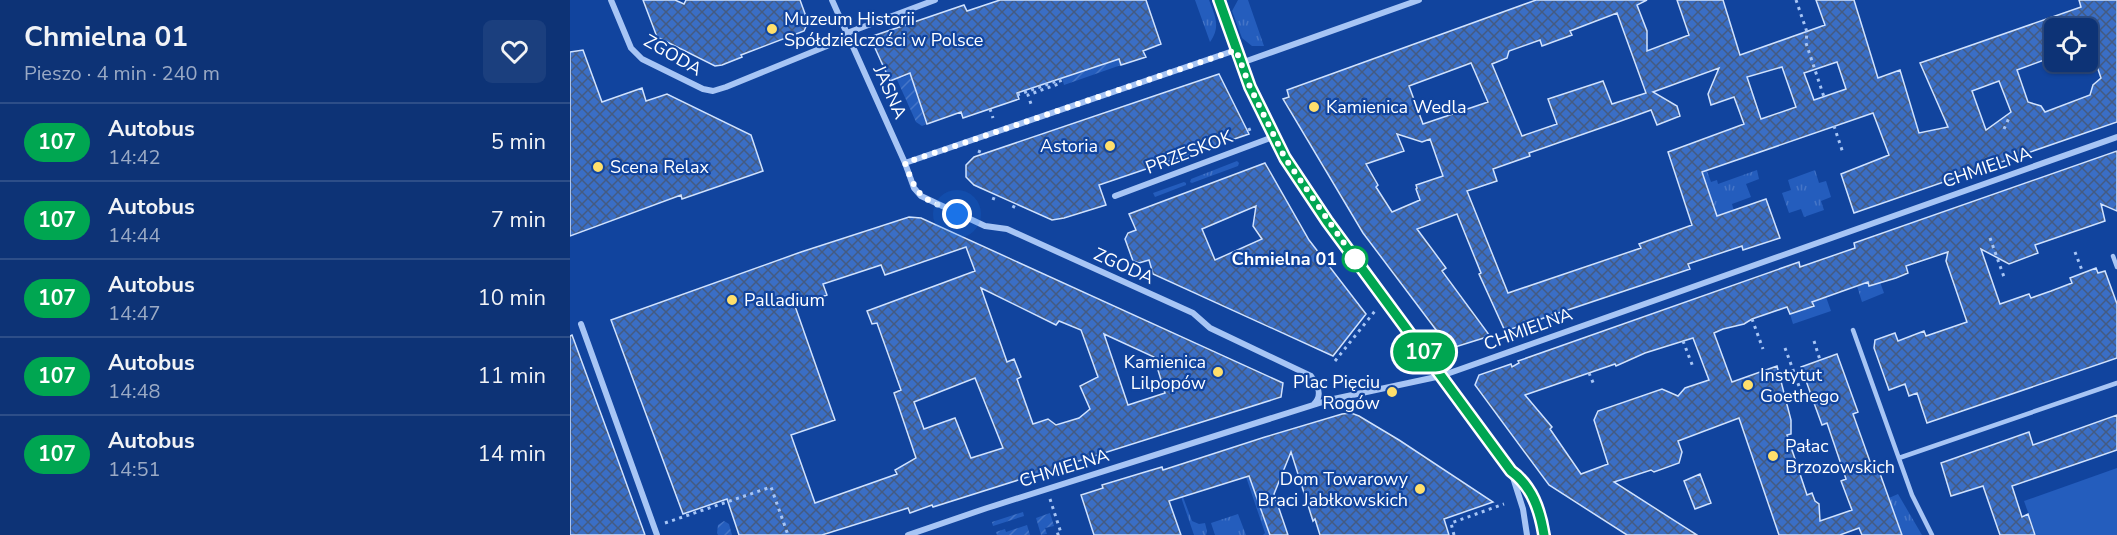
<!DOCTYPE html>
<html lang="pl">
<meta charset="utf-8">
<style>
:root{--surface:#0d3376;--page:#1b3f7e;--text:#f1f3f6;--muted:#9aaac5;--line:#2d4e88}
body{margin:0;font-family:"Nunito Sans",sans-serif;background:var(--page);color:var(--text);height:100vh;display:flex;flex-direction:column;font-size:22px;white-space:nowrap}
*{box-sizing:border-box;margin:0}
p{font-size:20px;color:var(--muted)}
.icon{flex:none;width:33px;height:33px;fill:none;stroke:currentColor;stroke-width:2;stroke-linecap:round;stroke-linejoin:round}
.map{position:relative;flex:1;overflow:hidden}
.side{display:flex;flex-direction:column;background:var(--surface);width:570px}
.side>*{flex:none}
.badge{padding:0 12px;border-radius:20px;font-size:21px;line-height:39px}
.controls{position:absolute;left:1474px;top:18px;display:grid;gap:12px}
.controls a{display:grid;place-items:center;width:54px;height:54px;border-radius:9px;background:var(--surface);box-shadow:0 2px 4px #0004,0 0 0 2px var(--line);font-size:30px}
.you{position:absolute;width:30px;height:30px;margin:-15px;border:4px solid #fff;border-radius:50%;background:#1a73e8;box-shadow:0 0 0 9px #1a73e833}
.map>.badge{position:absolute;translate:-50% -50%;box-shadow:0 0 0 3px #fff}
.round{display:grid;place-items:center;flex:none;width:63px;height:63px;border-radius:9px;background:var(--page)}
.head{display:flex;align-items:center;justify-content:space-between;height:102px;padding:0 24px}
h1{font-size:28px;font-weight:700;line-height:45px}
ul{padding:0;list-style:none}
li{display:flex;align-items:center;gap:18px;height:78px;padding:0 24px;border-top:2px solid var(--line)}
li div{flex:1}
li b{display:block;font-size:22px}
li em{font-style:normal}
li .badge{min-width:66px;font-weight:700;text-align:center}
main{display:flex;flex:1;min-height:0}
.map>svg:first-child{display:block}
</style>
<main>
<section class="side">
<div class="head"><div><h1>Chmielna 01</h1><p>Pieszo · 4 min · 240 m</p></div><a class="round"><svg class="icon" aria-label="heart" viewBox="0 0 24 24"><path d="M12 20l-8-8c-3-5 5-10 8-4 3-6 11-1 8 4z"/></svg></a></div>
<ul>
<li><span class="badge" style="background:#00a651;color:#fff">107</span><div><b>Autobus</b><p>14:42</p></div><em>5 min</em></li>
<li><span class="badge" style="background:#00a651;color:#fff">107</span><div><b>Autobus</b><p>14:44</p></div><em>7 min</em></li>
<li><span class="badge" style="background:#00a651;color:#fff">107</span><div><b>Autobus</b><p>14:47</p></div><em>10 min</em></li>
<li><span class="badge" style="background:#00a651;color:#fff">107</span><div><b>Autobus</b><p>14:48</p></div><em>11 min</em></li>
<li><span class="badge" style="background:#00a651;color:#fff">107</span><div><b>Autobus</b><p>14:51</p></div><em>14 min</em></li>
</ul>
</section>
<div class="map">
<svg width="1547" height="535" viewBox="0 0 1547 535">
<defs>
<pattern id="grass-tufts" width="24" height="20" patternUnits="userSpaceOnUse" patternTransform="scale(1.5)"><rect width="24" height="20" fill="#245dbd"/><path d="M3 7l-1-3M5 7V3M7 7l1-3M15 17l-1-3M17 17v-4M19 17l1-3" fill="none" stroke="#4575c7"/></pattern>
<pattern id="garden-furrows" width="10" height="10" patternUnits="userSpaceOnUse" patternTransform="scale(1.5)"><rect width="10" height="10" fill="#245dbd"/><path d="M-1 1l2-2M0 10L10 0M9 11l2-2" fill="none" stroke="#4575c7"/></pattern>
<pattern id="building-cross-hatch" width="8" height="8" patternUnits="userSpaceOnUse" patternTransform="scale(1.5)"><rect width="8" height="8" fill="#3a6ec5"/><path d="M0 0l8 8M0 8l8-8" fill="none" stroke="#445b82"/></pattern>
</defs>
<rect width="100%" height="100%" fill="#11449e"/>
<path fill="url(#grass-tufts)" d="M625,0H639C645,16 651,27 640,42Z
M668,0H678L694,46H682L672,38L662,11Z
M667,161L669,163L668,166L622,183L620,182L621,179Z
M1187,170L1189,179L1176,184L1181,197L1162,204L1164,211L1145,217V211L1132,173L1137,171L1141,182L1147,180L1148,184Z
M1245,170L1249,183L1256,181L1261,197L1251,201L1254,210L1234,217L1231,209L1219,213L1212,193L1221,190L1218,180Z
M614,182L616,183V185L585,197L583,193Z
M1298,282L1300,286L1310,282L1314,293L1292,302L1287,286Z
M1256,297L1261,311L1223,324L1220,314L1244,306L1242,302Z
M679,476L700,535H693L695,533L676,477Z
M1328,494L1352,535H1332L1319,498Z
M611,497H613L622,521L629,524L635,523L637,531L636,535H624Z
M668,514L676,535H645L641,523Z"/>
<path fill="#245dbd" d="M1547,468V535H1466L1454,501Z"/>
<path fill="url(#garden-furrows)" d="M549,59L551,65L494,85L492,78Z
M328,72L331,78L341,74V77L356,124L352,126L346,122L324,73Z
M453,512L454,516L423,526L422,522Z
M480,513L484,526L475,528L477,534L471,535L466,518Z
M154,521L159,524L162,535H148L147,533L148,525Z
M457,525L460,535H427L426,532L435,529L436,532Z"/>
<path fill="url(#building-cross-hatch)" stroke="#d0e2fe" stroke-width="1.5" fill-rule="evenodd" d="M73,0H105L114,4L116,0H230L238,22L234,31L171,55L172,57L152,65L145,66L87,37Z
M430,0H576L591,44L573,51L576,57L551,65L549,59L447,93L449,99L393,118L391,112L357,124L340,73L320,81L300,37L394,5L397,11Z
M966,0H1077L1067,5L1077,31V51L1119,35L1107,0H1153L1170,55L1255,25L1246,0H1284L1308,78L1330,70L1349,133L1378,127L1350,63L1511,7L1509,0H1547V122L1284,213L1271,174L1319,155L1303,113L1132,172L1147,216L1196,199L1210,238L1173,250L1172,246L1118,264L1120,269L935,331L909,274L911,273L887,214L847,229L876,268L872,271L920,336L882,348L879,347L793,233L713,99L719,97L717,90ZM1047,13L1076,93L1042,104L1033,81L978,99L987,124L952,136L922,64L937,58L939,51L970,40L972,46L1002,35L1000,31ZM1485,28H1518V40L1531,78L1523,85L1520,95L1475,112L1471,106L1458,102L1447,70L1485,56ZM1267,62L1276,89L1244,100L1234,73ZM901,63L918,102L853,124L839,86ZM1212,67L1226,107L1191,119L1177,77ZM1149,68L1138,94L1141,105L1164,97L1174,124L1098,152L1122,225L1069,244L1071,248L938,293L897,191L927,181L923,169L960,156L959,153L1048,122L1081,110L1087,125L1110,116L1107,106L1083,92ZM1429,81L1441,112L1416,130L1402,91ZM827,134L852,142L860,139L873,176L846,185L847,188L846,189L850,200L822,212L806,187L808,185L796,164L834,151Z
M13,50L32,102L72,88L76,101L97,94L181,135L193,171L112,199L111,195L0,236V52Z
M649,74L679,134L529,185L536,205L494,218L482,220L404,185L396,177V165L404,157Z
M1547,151V211L1531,204L1535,221L1465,245L1468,253L1439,264L1411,249L1430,304L1459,294L1461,298L1481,291L1502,283L1500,278L1526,268L1528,273L1535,271L1547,304V358L1357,423L1347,393L1339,396L1335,384L1319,390L1304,348L1305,340L1325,333L1328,341L1354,331L1356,336L1397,322L1376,261L1378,252L1336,266L1338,273L1326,278L1299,286L1298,282L1242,302L1244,306L1220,314L1217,307L1182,319L1174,324L1153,329L1144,333L1162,382L1207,366L1221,420V434L1217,435L1237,495L1242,493L1245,501L1249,504L1250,521L1282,510L1271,481L1276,479L1257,423L1252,425L1231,367L1267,354L1288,412L1283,414L1303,470L1308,468L1332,535H1292L1289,528L1270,535H1209L1169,418L1108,441L1112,452L1109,463L1084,472L1081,470L1044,482L1127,535H1057L979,485L905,385L909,375L941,364L942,367L949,363L948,361L1229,262L1230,267L1285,248L1284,243ZM1123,338L1139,380L1115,388L1108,396L1092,389L1028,411L1024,420L1038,464L1011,474L980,429L982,427L955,395L1045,364L1046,366L1075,353Z
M695,163L739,240L796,314L763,356L583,274L579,260L569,263L563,261L555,239L558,233L566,230L559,214ZM686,206L683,226L692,239L645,260L632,229Z
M339,217L351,218L713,383L711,397L363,507L362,505L340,513L338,508L252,535H169L157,499L113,514L41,320L231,252ZM396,247L405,271L297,311L302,324L307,323L331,390L324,393L346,458L325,470L327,474L245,503L221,435L265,420L225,306L257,295L253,284L311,265L315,275ZM411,288L486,325L489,321L511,330L528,377L510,386L520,409L509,418L486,425L478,419L463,424L447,379L451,377L444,359L437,362ZM534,334L584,357L595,393L558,405ZM405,378L433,448L401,458L385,418L354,429L344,402Z
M2,335L45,452L75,535H0V336Z
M781,413L789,416L829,440L923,502L874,519L879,535H750L745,519L743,521L721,452L704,494L718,535H700L679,476L599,501L611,535H524L511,495L533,488L532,485L575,472L592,467L593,470L695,437L772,414Z
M1547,415V450L1442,486L1452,517L1458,514L1465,535H1430L1413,486L1381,496L1371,463L1459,432L1463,445Z
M1130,474L1141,503L1125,509L1114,481Z"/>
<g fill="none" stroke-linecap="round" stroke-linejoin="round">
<path stroke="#a7c5f5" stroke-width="3" stroke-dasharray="3 4.5" stroke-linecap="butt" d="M1226,0L1237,32L1236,43L1254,97
M447,95L490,80L491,83L458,95L461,104
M420,109L423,118
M1264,126L1273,153
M1434,129L1439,118
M678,130L683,128
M408,151L415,154
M423,200L425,195
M443,208L445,204
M1420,238L1434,277
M1505,252L1513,273
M1182,319L1193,349
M1113,341L1123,367
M1244,341L1250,360
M1215,348L1233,397L1232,403
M765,361L805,311
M1019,373L1024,385
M480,499L491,533L485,535
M95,523L201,487L218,535
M884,535L881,523L934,504"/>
<path stroke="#a7c5f5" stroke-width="4.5" d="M1543,256L1547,267
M1283,330L1342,495L1362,535
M1329,458L1547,383"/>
<path stroke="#a7c5f5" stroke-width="6" d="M41,0L61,48L72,59L133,89L143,91L156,87L279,37
M262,0L335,163L344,188L351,196L415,226L437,229L623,313L640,328L741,376C748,385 753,395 744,404
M649,0L680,87L715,158L757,221L941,471L953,509L957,535
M277,33L365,0
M671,63L849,0
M335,163L666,50
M545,196L703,137
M11,324L87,535
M941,471C962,486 970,510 974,535
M338,535L417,508L759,400L871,376L1547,137"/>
</g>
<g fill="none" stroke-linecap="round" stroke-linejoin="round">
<defs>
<path id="line" d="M649,0L680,87L715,158L757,221L941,471C962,486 970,510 974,535"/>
</defs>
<use href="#line" stroke="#fff" stroke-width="14"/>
<use href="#line" stroke="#00a651" stroke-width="9"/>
<path stroke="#fff" stroke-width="6" stroke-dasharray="0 10.8" d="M387,214C352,196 349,202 335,163L666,50L680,87L715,158L785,259"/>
</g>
<g fill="#ffdf6b" stroke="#11449e" stroke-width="2">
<circle cx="202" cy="29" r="6"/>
<circle cx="744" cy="107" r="6"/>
<circle cx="540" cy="146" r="6"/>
<circle cx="28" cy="167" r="6"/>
<circle cx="162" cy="300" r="6"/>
<circle cx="648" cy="372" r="6"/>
<circle cx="1178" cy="385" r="6"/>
<circle cx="822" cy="392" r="6"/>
<circle cx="1203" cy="456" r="6"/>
<circle cx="850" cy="489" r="6"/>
</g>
<circle fill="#fff" stroke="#00a651" stroke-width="3" cx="785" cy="259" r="12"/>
<g text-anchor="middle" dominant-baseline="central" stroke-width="4.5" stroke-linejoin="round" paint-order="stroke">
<g font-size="18" fill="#fff" stroke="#11449e" text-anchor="start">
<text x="214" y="19">Muzeum Historii<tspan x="214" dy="21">Spółdzielczości w Polsce</tspan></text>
<text x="756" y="107">Kamienica Wedla</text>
<text x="528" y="146" text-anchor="end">Astoria</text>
<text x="40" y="167">Scena Relax</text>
<text x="174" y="300">Palladium</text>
<text x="636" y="362" text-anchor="end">Kamienica<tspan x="636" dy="21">Lilpopów</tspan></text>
<text x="1190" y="375">Instytut<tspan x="1190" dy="21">Goethego</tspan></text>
<text x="810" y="382" text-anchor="end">Plac Pięciu<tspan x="810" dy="21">Rogów</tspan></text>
<text x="1215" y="446">Pałac<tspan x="1215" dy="21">Brzozowskich</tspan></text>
<text x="838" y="479" text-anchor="end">Dom Towarowy<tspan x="838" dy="21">Braci Jabłkowskich</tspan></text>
</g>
<g font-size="18" fill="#fff" stroke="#11449e">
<text transform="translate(103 55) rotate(30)">ZGODA</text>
<text transform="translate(320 92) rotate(66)">JASNA</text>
<text transform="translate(619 152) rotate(-21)">PRZESKOK</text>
<text transform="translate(1417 167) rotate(-19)">CHMIELNA</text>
<text transform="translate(554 266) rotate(24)">ZGODA</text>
<text transform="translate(958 329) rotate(-20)">CHMIELNA</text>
<text transform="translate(494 468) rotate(-17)">CHMIELNA</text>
</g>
<g font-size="18" font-weight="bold" fill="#fff" stroke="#11449e" text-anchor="end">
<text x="767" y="259">Chmielna 01</text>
</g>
</g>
</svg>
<div class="controls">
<a><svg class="icon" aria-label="locate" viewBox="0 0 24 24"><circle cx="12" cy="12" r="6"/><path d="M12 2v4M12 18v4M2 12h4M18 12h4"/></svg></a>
</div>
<div class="you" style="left:387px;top:214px"></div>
<b class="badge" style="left:854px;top:352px;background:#00a651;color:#fff">107</b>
</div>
</main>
